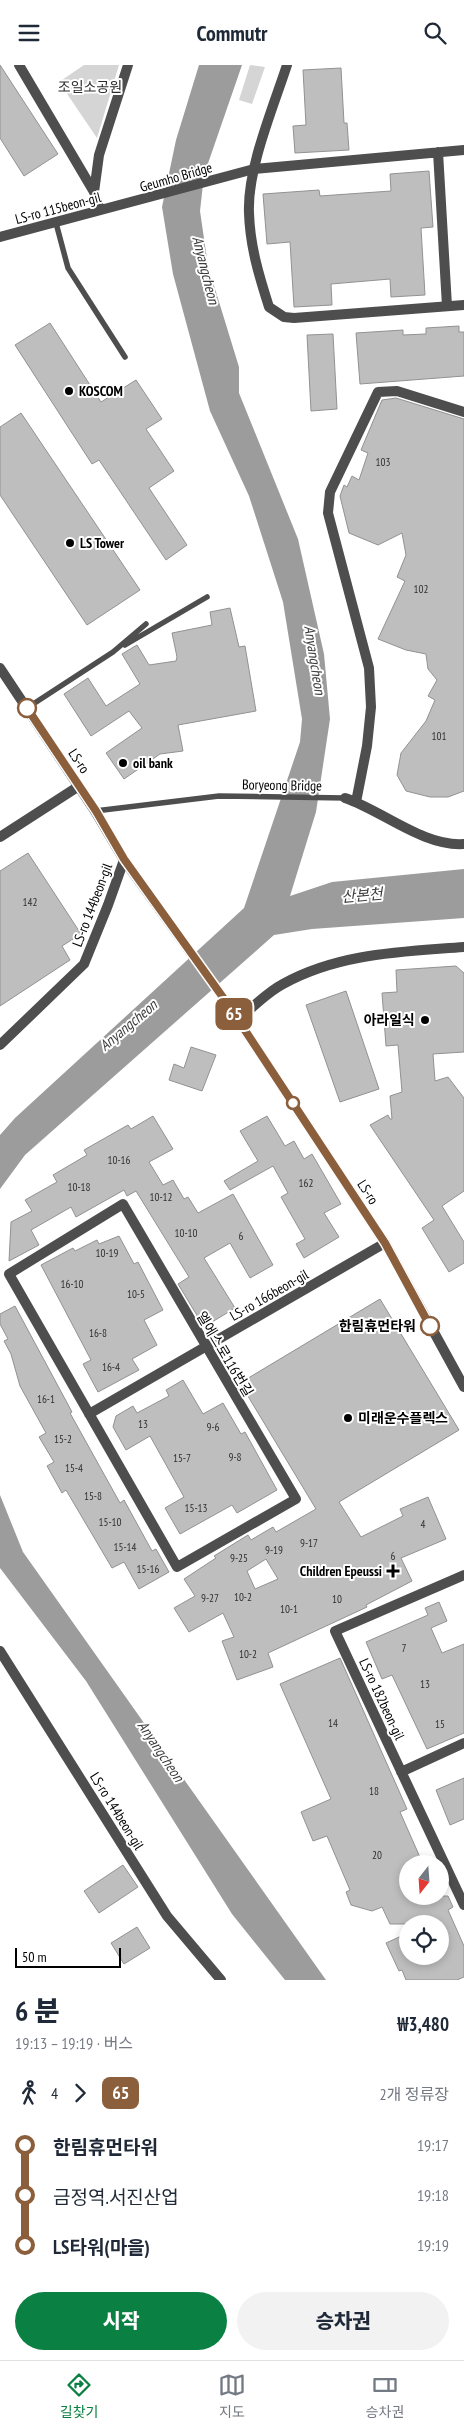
<!DOCTYPE html>
<html lang="ko">
<meta charset="utf-8">
<style>
:root{--surface:#fff;--page:#f2f2f3;--text:#1f2937;--muted:#747a83;--line:#e0e1e3;--accent:#0b8043}
body{margin:0;font-family:"PT Sans Narrow","Noto Sans KR",sans-serif;background:var(--page);color:var(--text);height:100vh;display:flex;flex-direction:column;font-size:19px;white-space:nowrap}
*{box-sizing:border-box;margin:0}
p{font-size:16px;color:var(--muted)}
.icon{flex:none;width:28px;height:28px;fill:none;stroke:currentColor;stroke-width:2;stroke-linecap:round;stroke-linejoin:round}
.map{position:relative;height:1915px;overflow:hidden}
.side{display:flex;flex-direction:column;background:var(--surface);flex:1}
.side>*{flex:none}
.badge{padding:0 10px;border-radius:8px;font-size:18px;line-height:32px}
.needle{width:32px;rotate:197deg}
.controls{position:absolute;left:399px;top:1790px;display:grid;gap:10px}
.controls a{display:grid;place-items:center;width:50px;height:50px;border-radius:50%;background:var(--surface);box-shadow:0 2px 8px #0003;font-size:25px}
.scale{position:absolute;left:15px;bottom:12px;width:106px;box-sizing:border-box;padding-left:5px;border:2px solid #000;border-top:0;font-size:14px;line-height:18px;white-space:nowrap;color:#000;-webkit-text-stroke:4px #fff;paint-order:stroke}
.map>.badge{position:absolute;translate:-50% -50%;box-shadow:0 0 0 2px #fff}
.legs{display:flex;align-items:center;gap:8px;height:55px;padding:0 15px;font-size:16px}
.legs p{margin-inline-start:auto}
.summary{display:flex;align-items:center;justify-content:space-between;height:85px;padding:0 15px}
h1{font-size:28px;font-weight:800;line-height:38px}
.cta{display:flex;gap:10px;margin-top:auto;padding:10px 15px}
.cta a{flex:1;height:58px;border-radius:30px;background:var(--accent);color:#fff;font-size:20px;font-weight:800;line-height:58px;text-align:center}
.cta a+a{background:var(--page);color:var(--text)}
ul{padding:0 15px;list-style:none}
li{display:flex;align-items:center;gap:18px;height:50px;font-size:19px}
li i{display:grid;place-items:center;width:8px;height:100%;margin:0 6px;background:currentColor}
li i::after{content:'';width:12px;height:12px;margin:-6px;border:4px solid;border-radius:50%;background:var(--surface)}
li p{margin-inline-start:auto}
li:first-child i{background:linear-gradient(#0000 50%,currentColor 0)}
li:last-child i{background:linear-gradient(currentColor 50%,#0000 0)}
header{display:flex;justify-content:space-between;align-items:center;height:65px;padding:0 15px;background:var(--surface);font-size:22px;font-weight:800}
.tab-bar{display:flex;justify-content:space-around;align-items:center;height:70px;border-top:1px solid var(--line);background:var(--surface);font-size:14px;color:var(--muted)}
.tab-bar a{display:grid;justify-items:center;gap:2px}
.tab-bar .on{color:var(--accent)}
.map>svg:first-child{display:block}
</style>
<header><svg class="icon" aria-label="menu" viewBox="0 0 24 24"><path d="M4 6h16M4 12h16M4 18h16"/></svg>Commutr<svg class="icon" aria-label="search" viewBox="0 0 24 24"><circle cx="10" cy="10" r="6"/><path d="M15 15l6 6"/></svg></header>
<div class="map">
<svg width="464" height="1915" viewBox="0 0 464 1915">
<rect width="100%" height="100%" fill="#fff"/>
<path fill="#d5d5d5" d="M84,0H119L97,73L59,17Z
M250,0L265,2L252,39L239,35Z"/>
<path fill="#9c9c9c" d="M199,0H242L204,110L200,146L208,201L239,302V328L298,474L324,589L330,654L316,747L290,831L332,817L464,804V853L312,864L274,870L25,1090L0,1124V1070L15,1053L244,843L300,677L302,654L283,537L249,431L210,346L173,209L162,142L176,75Z
M0,1430L23,1487L326,1915H285L232,1849L86,1616L0,1503Z"/>
<path fill="#bebebe" stroke="#929292" fill-rule="evenodd" d="M0,0L58,89L24,111L0,73Z
M341,3L344,58H347L349,85L295,88L293,61L306,60L303,5Z
M429,106L433,162L421,163L425,230L391,232L390,214L331,219L332,240L294,242L290,177L267,179L263,129L319,125L320,131L391,126L390,109Z
M50,258L101,337L136,315L162,354L146,364L174,406L149,423L187,480L166,495L99,395L92,399L15,280Z
M459,261V267H464V311L360,319L356,268L403,265V270L426,269V263Z
M333,269L337,344L311,346L307,270Z
M396,333L464,354V726L448,732H430L406,726L397,710L401,688L426,656L435,635L428,631L437,615L428,604L426,589L406,585L378,574L405,516L397,512L406,490L402,468L378,480L349,468L340,431L344,420L347,422L352,411L359,415L368,388L361,385L382,335Z
M21,348L140,525L87,560L0,430V362Z
M230,543L239,582L245,581L256,646L178,660L183,686L160,689L124,714L106,688L142,663L129,646L91,671L64,629L88,613L106,641L140,619L122,589L137,580L149,600L176,596L177,592L172,568L212,560L210,547Z
M28,788L81,869L62,881L70,895L0,941V806Z
M456,901L464,908V987L433,989L435,1016L448,1012L464,1033V1126L442,1141L464,1177V1198L449,1207L422,1163L434,1155L370,1060L388,1050L390,1054H392L390,1031L402,1027L398,980L386,981L382,928L397,927L396,905Z
M346,926L379,1024L340,1037L306,940Z
M191,982L216,990L202,1026L169,1015L174,999L184,1003Z
M153,1051L173,1084L149,1097L163,1120L173,1115L184,1134L188,1132L198,1148L233,1129L273,1200L250,1213L230,1178L204,1193L235,1243L204,1262L178,1219L189,1212L136,1126L127,1131L124,1125L76,1152L71,1142L31,1165L39,1180L9,1196L11,1157L32,1146L25,1135L57,1117L53,1110L87,1090L84,1085L128,1060L131,1064Z
M267,1051L285,1081L294,1076L304,1094L312,1089L341,1139L324,1148L339,1172L304,1193L296,1179L305,1174L281,1132L288,1128L273,1101L230,1125L224,1116L258,1096L240,1066Z
M119,1171L134,1199L138,1197L163,1245L144,1255L157,1280L132,1294L139,1305L98,1327L83,1299L91,1295L41,1200L73,1183L75,1186L97,1175L99,1179Z
M380,1234L459,1365L339,1437L361,1472L403,1451L400,1444L428,1432L446,1474L401,1493L412,1516L366,1540L367,1542L268,1588L273,1602L237,1615L222,1576L234,1572L223,1548L189,1567L174,1543L195,1531L184,1514L216,1493L214,1491L248,1470L251,1475L273,1462L276,1467L316,1444L240,1318ZM266,1494L278,1514L255,1524L247,1506Z
M15,1241L72,1347L70,1348L120,1438L124,1435L152,1486L156,1484L169,1507L139,1524L124,1497L112,1503L66,1425L62,1428L47,1401L54,1397L39,1372L46,1368L20,1321L11,1289L4,1276L8,1274L0,1259V1249Z
M183,1315L203,1349L223,1338L241,1369L245,1367L277,1425L237,1448L232,1440L180,1469L165,1443L184,1432L150,1371L126,1385L113,1362L116,1351L133,1341L137,1348L169,1331L166,1325Z
M439,1537L447,1556L431,1563L442,1588L464,1579V1668L427,1684L392,1610L382,1614L366,1577L428,1550L425,1543Z
M340,1593L407,1744L400,1747L423,1799H408V1831H448L453,1842L448,1845L464,1881V1912L457,1915H406L402,1905L399,1906L386,1878L408,1868V1891H440V1859H390L382,1842L372,1846L351,1840L346,1827L350,1825L327,1771L313,1776L301,1747L331,1734L280,1619Z
M464,1713V1754L450,1760L436,1725Z
M123,1800L138,1822L99,1848L84,1826Z
M137,1862L150,1883L124,1899L111,1878Z"/>
<g fill="none" stroke-linecap="round" stroke-linejoin="round">
<path stroke="#4e4e4e" stroke-width="5.5" d="M56,158L68,203L125,292
M125,580L207,532
M27,643L113,587L146,559
M95,746L219,731L345,733"/>
<path stroke="#4e4e4e" stroke-width="10" d="M19,0L94,127L100,145
M438,87L447,241
M94,127L99,90L128,0
M0,172L254,104L464,85
M345,733C383,746 424,782 464,779
M356,737L367,681L371,642L369,603L328,448L330,427L378,327L397,326L464,347
M0,772L79,721
M238,955C252,943 266,928 283,919C339,888 401,887 464,882
M0,980L84,899L108,840L124,795
M123,1139L296,1434L177,1502L9,1209Z
M89,1349L385,1178
M464,1510L335,1566L464,1840
M0,1586L167,1851L221,1915
M401,1707L464,1678"/>
<path stroke="#4e4e4e" stroke-width="10" d="M287,0C273,43 247,104 249,148C250,181 259,211 269,242L284,252L294,253L464,240
M0,603L95,746L124,795L227,938L385,1178L464,1322"/>
</g>
<g fill="none" stroke-linecap="round" stroke-linejoin="round">
<defs>
<path id="line-1" d="M27,643L96,746L124,794L227,938L385,1178L430,1261"/>
</defs>
<use href="#line-1" stroke="#fff" stroke-width="11"/>
<use href="#line-1" stroke="#8b5e3c" stroke-width="8"/>
</g>
<g fill="#000" stroke="#fff" stroke-width="2">
<circle cx="69" cy="326" r="5"/>
<circle cx="70" cy="478" r="5"/>
<circle cx="123" cy="698" r="5"/>
<circle cx="425" cy="955" r="5"/>
<circle cx="348" cy="1353" r="5"/>
<path d="M390.5 1498.5h5v5h5v5h-5v5h-5v-5h-5v-5h5z"/>
</g>
<g fill="#fff" stroke="#8b5e3c" stroke-width="2.5">
<circle cx="27" cy="643" r="9"/>
<circle cx="293" cy="1038" r="6"/>
<circle cx="430" cy="1261" r="9"/>
</g>
<g text-anchor="middle" dominant-baseline="central" stroke-width="4" stroke-linejoin="round" paint-order="stroke">
<g font-size="11" fill="#303030">
<text x="383" y="397">103</text>
<text x="421" y="524">102</text>
<text x="439" y="671">101</text>
<text x="30" y="837">142</text>
<text x="119" y="1095">10-16</text>
<text x="306" y="1118">162</text>
<text x="79" y="1122">10-18</text>
<text x="161" y="1132">10-12</text>
<text x="186" y="1168">10-10</text>
<text x="241" y="1171">6</text>
<text x="107" y="1188">10-19</text>
<text x="72" y="1219">16-10</text>
<text x="136" y="1229">10-5</text>
<text x="98" y="1268">16-8</text>
<text x="111" y="1302">16-4</text>
<text x="46" y="1334">16-1</text>
<text x="143" y="1359">13</text>
<text x="213" y="1362">9-6</text>
<text x="63" y="1374">15-2</text>
<text x="235" y="1392">9-8</text>
<text x="182" y="1393">15-7</text>
<text x="74" y="1403">15-4</text>
<text x="93" y="1431">15-8</text>
<text x="196" y="1443">15-13</text>
<text x="110" y="1457">15-10</text>
<text x="423" y="1459">4</text>
<text x="309" y="1478">9-17</text>
<text x="125" y="1482">15-14</text>
<text x="274" y="1485">9-19</text>
<text x="393" y="1491">6</text>
<text x="239" y="1493">9-25</text>
<text x="148" y="1504">15-16</text>
<text x="243" y="1532">10-2</text>
<text x="210" y="1533">9-27</text>
<text x="337" y="1534">10</text>
<text x="289" y="1544">10-1</text>
<text x="404" y="1583">7</text>
<text x="248" y="1589">10-2</text>
<text x="425" y="1619">13</text>
<text x="333" y="1658">14</text>
<text x="440" y="1659">15</text>
<text x="374" y="1726">18</text>
<text x="377" y="1790">20</text>
</g>
<g font-size="14" fill="#2c2c2c" stroke="#fff">
<text x="90" y="22">조일소공원</text>
</g>
<g font-size="14" fill="#000" stroke="#fff">
<text transform="translate(176 112) rotate(-16)">Geumho Bridge</text>
<text transform="translate(58 143) rotate(-15)">LS-ro 115beon-gil</text>
<text transform="translate(79 696) rotate(56)">LS-ro</text>
<text transform="translate(282 720) rotate(1)">Boryeong Bridge</text>
<text transform="translate(92 840) rotate(-69)">LS-ro 144beon-gil</text>
<text transform="translate(368 1127) rotate(57)">LS-ro</text>
<text transform="translate(269 1230) rotate(-30)">LS-ro 166beon-gil</text>
<text transform="translate(225 1289) rotate(59)">엘에스로116번길</text>
<text transform="translate(382 1634) rotate(65)">LS-ro 182beon-gil</text>
<text transform="translate(117 1746) rotate(58)">LS-ro 144beon-gil</text>
</g>
<g font-size="14" font-weight="bold" fill="#000" stroke="#fff" text-anchor="start">
<text x="79" y="326">KOSCOM</text>
<text x="80" y="478">LS Tower</text>
<text x="133" y="698">oil bank</text>
<text x="415" y="955" text-anchor="end">아라일식</text>
<text x="358" y="1353">미래운수플렉스</text>
<text x="382" y="1506" text-anchor="end">Children Epeussi</text>
</g>
<g font-size="14" font-weight="bold" fill="#000" stroke="#fff" text-anchor="end">
<text x="416" y="1261">한림휴먼타워</text>
</g>
<g font-size="15" font-style="italic" fill="#3d3d3d" stroke="#fff">
<text transform="translate(206 205) rotate(76)">Anyangcheon</text>
<text transform="translate(315 595) rotate(81)">Anyangcheon</text>
<text transform="translate(362 830) rotate(-5)">산본천</text>
<text transform="translate(128 960) rotate(-40)">Anyangcheon</text>
<text transform="translate(161 1686) rotate(56)">Anyangcheon</text>
</g>
</g>
</svg>
<div class="controls">
<a><svg class="needle" viewBox="-14 -14 28 28"><path d="M0-13l5 13h-10z" fill="#e53935"/><path d="M0 13l5-13h-10z" fill="#747a83"/></svg></a>
<a><svg class="icon" aria-label="locate" viewBox="0 0 24 24"><circle cx="12" cy="12" r="6"/><path d="M12 2v4M12 18v4M2 12h4M18 12h4"/></svg></a>
</div>
<div class="scale">50 m</div>
<b class="badge" style="left:234px;top:949px;background:#8b5e3c;color:#fff">65</b>
</div>
<section class="side">
<div class="summary"><div><h1>6 분</h1><p>19:13 – 19:19 · 버스</p></div><b>₩3,480</b></div>
<div class="legs"><svg class="icon" aria-label="walk" viewBox="0 0 24 24"><circle cx="13" cy="4" r="2"/><path d="M13 8l-2 6 4 7M11 14l-3 7M7 12l3-4h3l4 4"/></svg>4<svg class="icon" aria-label="forward" viewBox="0 0 24 24"><path d="M9 5l7 7-7 7"/></svg><b class="badge" style="background:#8b5e3c;color:#fff">65</b><p>2개 정류장</p></div>
<ul>
<li><i style="color:#8b5e3c"></i><b>한림휴먼타워</b><p>19:17</p></li>
<li><i style="color:#8b5e3c"></i><span>금정역.서진산업</span><p>19:18</p></li>
<li><i style="color:#8b5e3c"></i><b>LS타워(마을)</b><p>19:19</p></li>
</ul>
<div class="cta"><a>시작</a><a>승차권</a></div>
</section>
<nav class="tab-bar">
<a class="on"><svg class="icon" aria-label="directions" viewBox="0 0 24 24"><path d="M12 3l9 9-9 9-9-9zM9 14v-3h6M13 9l2 2-2 2"/></svg>길찾기</a>
<a><svg class="icon" aria-label="map" viewBox="0 0 24 24"><path d="M3 6l6-2 6 2 6-2v14l-6 2-6-2-6 2zM9 4v14M15 6v14"/></svg>지도</a>
<a><svg class="icon" aria-label="tickets" viewBox="0 0 24 24"><path d="M3 7h18v10H3zM15 7v10"/></svg>승차권</a>
</nav>
